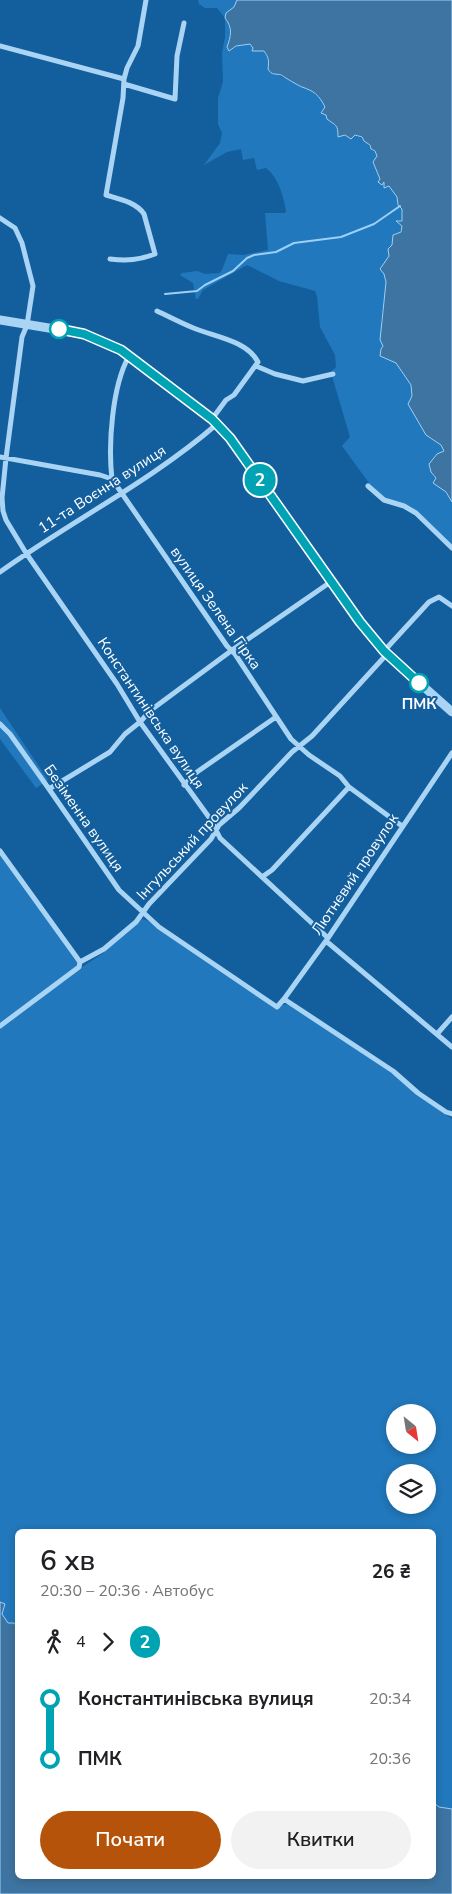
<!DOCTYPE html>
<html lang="uk">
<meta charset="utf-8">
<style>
:root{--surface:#fff;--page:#f2f2f2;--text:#202124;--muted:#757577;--accent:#b45309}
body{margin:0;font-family:"Nunito Sans",sans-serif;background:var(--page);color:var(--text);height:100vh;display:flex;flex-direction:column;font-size:19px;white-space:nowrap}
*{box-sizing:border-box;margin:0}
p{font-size:16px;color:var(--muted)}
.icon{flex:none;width:28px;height:28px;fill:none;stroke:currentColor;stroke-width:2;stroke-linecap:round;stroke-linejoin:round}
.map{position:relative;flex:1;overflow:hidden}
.panel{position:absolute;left:15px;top:1529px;width:421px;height:350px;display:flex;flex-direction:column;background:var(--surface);border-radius:8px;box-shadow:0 2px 8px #0003}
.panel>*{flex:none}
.badge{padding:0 10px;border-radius:16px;font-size:18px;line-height:32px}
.needle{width:32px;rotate:150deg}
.buttons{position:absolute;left:386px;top:1404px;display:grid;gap:10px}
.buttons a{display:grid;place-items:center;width:50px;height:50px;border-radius:50%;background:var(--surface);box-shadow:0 2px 8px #0003;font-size:25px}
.map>.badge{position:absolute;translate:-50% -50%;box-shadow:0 0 0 2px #fff}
.legs{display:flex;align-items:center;gap:8px;height:55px;padding:0 25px;font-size:16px}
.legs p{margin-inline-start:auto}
.head{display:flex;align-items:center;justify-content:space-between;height:85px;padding:0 25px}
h1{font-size:28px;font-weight:600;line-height:38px}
.primary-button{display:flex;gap:10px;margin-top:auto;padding:10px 25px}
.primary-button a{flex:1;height:58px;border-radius:30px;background:var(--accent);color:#fff;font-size:20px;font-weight:600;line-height:58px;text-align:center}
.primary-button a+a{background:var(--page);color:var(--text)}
ul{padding:0 25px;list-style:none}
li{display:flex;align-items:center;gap:18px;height:60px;font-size:19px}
li i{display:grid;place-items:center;width:8px;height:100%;margin:0 6px;background:currentColor}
li i::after{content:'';width:12px;height:12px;margin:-6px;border:4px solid;border-radius:50%;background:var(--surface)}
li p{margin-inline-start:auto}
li:first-child i{background:linear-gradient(#0000 50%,currentColor 0)}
li:last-child i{background:linear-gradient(currentColor 50%,#0000 0)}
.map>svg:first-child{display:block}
</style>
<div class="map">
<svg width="452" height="1894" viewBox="0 0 452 1894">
<rect width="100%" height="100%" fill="#135f9e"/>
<path fill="#2178bc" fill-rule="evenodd" d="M198,0H237L234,7L226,13L225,18C233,28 231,36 227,47L230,51C236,46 242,44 250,44L253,48L252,51H264L270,62L268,66L281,77L291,80L302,87H306L321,99L325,107L327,119C333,124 340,125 338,135L352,137L354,135C366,140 367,141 372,151L376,152C378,164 376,172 382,183L383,182L385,184L384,188L389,186L397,197L398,205L402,209V219L399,223L402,226L400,232L393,236L392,245L388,249L389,256L384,274L386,282L381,323L396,363L411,385L412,396L409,404L426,435L441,445L444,451L437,454L429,464L431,472L452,502V551L417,515L404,508L384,501L366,486L369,483L342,446L350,437L332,376V371L336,367L335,355L320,327L317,296L315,291L279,281L247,265L203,290L198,299H196L193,283L180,275L182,273L197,271L205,274L219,273L222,270L228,254L243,255L268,250L265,213H285L286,211C283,196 279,178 266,168L257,170L254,158L243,160L241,149L227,152L204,165L220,143L222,133L218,124V98L223,82L222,53L225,37V18L217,8H205L199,4Z
M0,708L48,780L36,788L0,739Z
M0,854L82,967L102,954L142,919L148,921L278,1010L282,1005L288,1004L393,1072L417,1094L452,1119V1809L439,1807L434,1803V1531H18L17,1627L14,1623H8L2,1614V1602H0ZM395,1412H428V1445H395ZM395,1472H428V1505H395Z"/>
<path fill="#3e74a1" stroke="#9cd0f7" d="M237,0H452V502L446,492L433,483L436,478L431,472L429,464L437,454L444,451L441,445L426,435L408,404L412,396L411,385L396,363L380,356L381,349L383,346L380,340L386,282L384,274L380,269L389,256L388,249L392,245L393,235L401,232L402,226L396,221H402V209L398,205L397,197L389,186L384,188V182L382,185L378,182L380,179L373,162L377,156L375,151L371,149L370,145L364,141L362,137L355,135L351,139L345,135L338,137C338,124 336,126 327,119L326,115L321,113L325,107C319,95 314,91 302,87C299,86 284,77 281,75C275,73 272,76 268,69C269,61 269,58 264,51H252L253,48L250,44L236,46L229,51L227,47C231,36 233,28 225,18L226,13L234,7Z
M0,1602L5,1604L2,1614L8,1623H14L17,1627L18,1876H434V1803L439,1807L452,1809V1894H0Z"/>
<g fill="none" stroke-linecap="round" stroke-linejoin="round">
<path stroke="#9cd0f7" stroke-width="2" d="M165,294L197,291L205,285L233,271L247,258L254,255L276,252L294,243L341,237L374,224L400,206"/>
<path stroke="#aad4f4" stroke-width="5" d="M0,46L124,79
M124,84L175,99L177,56L184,23
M0,218L15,228L22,243L33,286L27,325L22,337L6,458L2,498L3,511L6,520L26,553L117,684L140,722L211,820L220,838L328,938
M110,259C127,261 139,260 155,254L144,214C136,202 119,199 106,195L123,98L124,79L127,68L138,46L146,0
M157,311C170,317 183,324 196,329C216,337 247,341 258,362L234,395L226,400L212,419
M129,356C112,386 108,445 112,479L227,646L235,654L291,739L309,755L340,776L349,787L402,826
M256,366L275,374L303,381L333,374
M0,457L100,475L112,479
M368,486L384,500L404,506L416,513L452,548
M0,572C71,521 150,482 217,424
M384,651L429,602L439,597L452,606
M0,724L10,734L49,789L119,890L159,927L277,1007L284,999L328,938L452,753
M184,785L197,772L276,717
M49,789L110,752L125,734L140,722L151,710L235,648L332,581
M0,851L80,962
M262,877L272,870L349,787
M326,941L452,1047
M284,999L393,1071L418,1093L446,1112L452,1114
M0,1026L79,967L80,962L104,949L136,922L149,904L211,839L219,825L239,808L292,752L312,736L387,654
M437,1034L452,1017"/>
<path stroke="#aad4f4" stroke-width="9" d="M0,320L85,334L121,350L212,419L230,438L360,622L387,654L452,712"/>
</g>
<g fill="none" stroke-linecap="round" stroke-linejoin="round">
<defs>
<path id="line-1" d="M59,329L84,334L121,350L212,419L230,438L360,622L384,651L419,683"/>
</defs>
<use href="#line-1" stroke="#fff" stroke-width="11"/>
<use href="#line-1" stroke="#00a3b4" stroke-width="8"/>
</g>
<g fill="#fff" stroke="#00a3b4" stroke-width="2.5">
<circle cx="59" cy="329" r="9"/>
<circle cx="419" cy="683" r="9"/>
</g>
<g text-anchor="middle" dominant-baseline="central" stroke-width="4" stroke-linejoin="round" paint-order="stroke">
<g font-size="15" fill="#fff" stroke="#135f9e">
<text transform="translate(102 489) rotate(-33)">11-та Воєнна вулиця</text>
<text transform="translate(216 608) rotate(55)">вулиця Зелена Гірка</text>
<text transform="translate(151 713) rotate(56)">Константинівська вулиця</text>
<text transform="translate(84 818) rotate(55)">Безіменна вулиця</text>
<text transform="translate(192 841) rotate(-47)">Інгульський провулок</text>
<text transform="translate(355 874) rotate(-56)">Лютневий провулок</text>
</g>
<g font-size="15" font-weight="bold" fill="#fff" stroke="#135f9e">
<text x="419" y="704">ПМК</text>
</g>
</g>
</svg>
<div class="buttons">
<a><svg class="needle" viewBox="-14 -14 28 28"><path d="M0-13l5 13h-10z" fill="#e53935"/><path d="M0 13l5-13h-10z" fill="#757577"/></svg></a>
<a><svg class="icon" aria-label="layers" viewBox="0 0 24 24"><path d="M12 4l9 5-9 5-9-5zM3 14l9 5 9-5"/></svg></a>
</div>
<b class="badge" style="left:260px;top:480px;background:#00a3b4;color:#fff">2</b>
<section class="panel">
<div class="head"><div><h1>6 хв</h1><p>20:30 – 20:36 · Автобус</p></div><b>26 ₴</b></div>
<div class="legs"><svg class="icon" aria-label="walk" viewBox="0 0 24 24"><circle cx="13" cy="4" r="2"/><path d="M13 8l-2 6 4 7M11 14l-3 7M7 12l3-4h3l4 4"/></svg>4<svg class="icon" aria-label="forward" viewBox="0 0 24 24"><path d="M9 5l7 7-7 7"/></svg><b class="badge" style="background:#00a3b4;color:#fff">2</b></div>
<ul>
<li><i style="color:#00a3b4"></i><b>Константинівська вулиця</b><p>20:34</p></li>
<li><i style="color:#00a3b4"></i><b>ПМК</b><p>20:36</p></li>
</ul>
<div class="primary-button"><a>Почати</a><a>Квитки</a></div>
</section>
</div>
